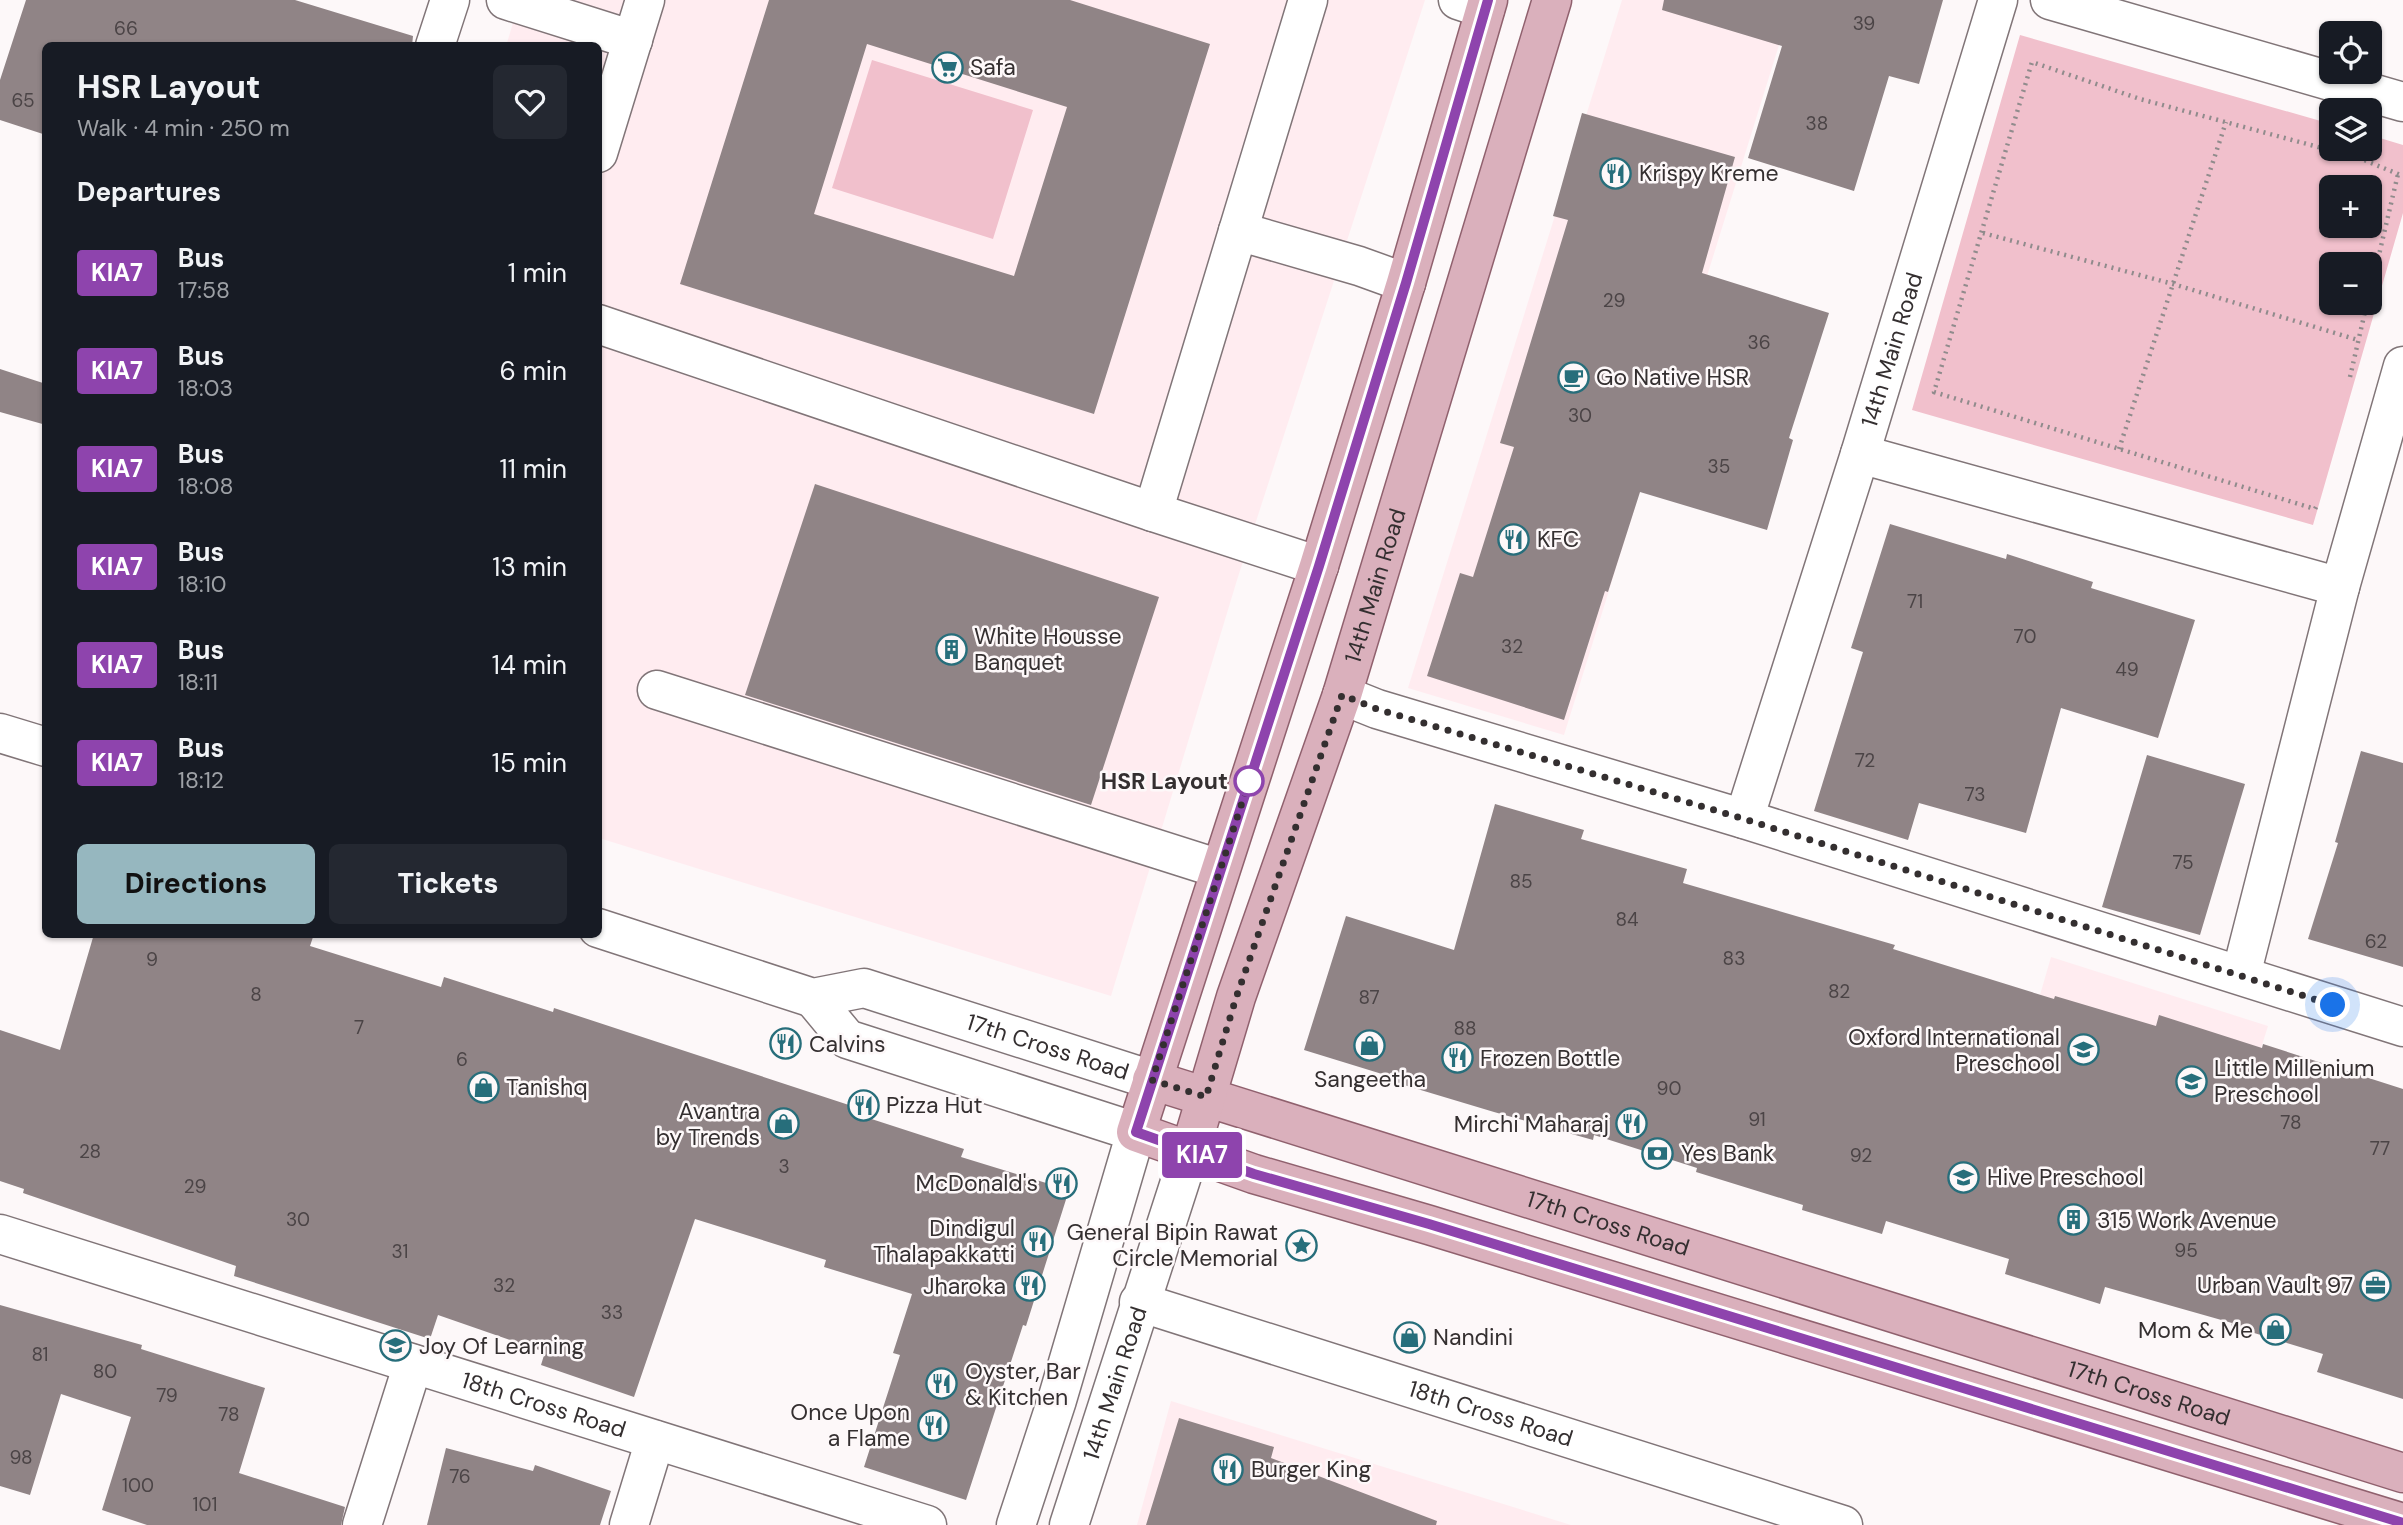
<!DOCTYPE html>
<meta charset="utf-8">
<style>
:root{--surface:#171b24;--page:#242831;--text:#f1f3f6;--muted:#9ea1a6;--accent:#96b7bf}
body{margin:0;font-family:"DM Sans",sans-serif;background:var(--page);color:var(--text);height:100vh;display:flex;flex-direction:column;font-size:26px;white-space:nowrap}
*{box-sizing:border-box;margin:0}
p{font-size:23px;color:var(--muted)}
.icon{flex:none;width:38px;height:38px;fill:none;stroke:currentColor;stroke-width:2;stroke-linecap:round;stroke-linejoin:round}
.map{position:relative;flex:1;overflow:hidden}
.sheet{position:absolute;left:42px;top:42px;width:560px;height:896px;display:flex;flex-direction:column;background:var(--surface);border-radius:10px;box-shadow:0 2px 5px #0004}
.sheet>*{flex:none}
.badge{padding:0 14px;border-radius:5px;font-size:24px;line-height:46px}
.fabs{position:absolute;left:2319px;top:21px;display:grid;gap:14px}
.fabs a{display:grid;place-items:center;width:63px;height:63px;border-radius:10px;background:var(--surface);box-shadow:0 2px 5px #0004;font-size:35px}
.you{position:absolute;width:35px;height:35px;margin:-18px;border:5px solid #fff;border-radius:50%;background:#1a73e8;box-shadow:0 0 0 10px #1a73e833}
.map>.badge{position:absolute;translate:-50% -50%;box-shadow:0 0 0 4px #fff}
h2{padding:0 35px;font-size:26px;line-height:63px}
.round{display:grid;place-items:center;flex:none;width:74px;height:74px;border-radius:10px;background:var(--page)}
.summary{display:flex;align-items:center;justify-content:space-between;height:119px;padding:0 35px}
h1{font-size:33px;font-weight:800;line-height:52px}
.primary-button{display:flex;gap:14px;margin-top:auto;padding:14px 35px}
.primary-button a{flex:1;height:80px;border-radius:10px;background:var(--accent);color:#111;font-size:28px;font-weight:800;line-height:80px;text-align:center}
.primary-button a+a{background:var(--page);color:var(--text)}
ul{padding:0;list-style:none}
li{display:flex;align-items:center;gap:21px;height:98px;padding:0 35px}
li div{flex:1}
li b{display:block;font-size:26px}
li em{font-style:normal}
li .badge{min-width:77px;font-weight:700;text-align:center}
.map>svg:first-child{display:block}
</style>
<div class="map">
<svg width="2403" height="1525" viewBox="0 0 2403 1525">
<rect width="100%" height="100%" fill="#fdf8f9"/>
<path fill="#ffecf0" d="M520,0H1425L1237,580L1111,996L599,838L598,46H506Z
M1622,0H1793L1564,735L1408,688Z
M2051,957L2268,1026L2223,1169L2007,1109Z
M1171,1401L1571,1525H1137Z"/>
<path fill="#f1c0cc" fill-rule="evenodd" d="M2020,35L2331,124V149H2370V135L2403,145V213L2313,525L1912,410ZM2331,187H2370V226H2331ZM2331,264H2370V303H2331Z
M872,60L1033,110L993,239L832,188Z"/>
<path fill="#908486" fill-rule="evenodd" d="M26,0H295L413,36L412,46H46V135L0,120V80Z
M769,0H1070L1210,44L1094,414L680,284ZM867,44L1067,107L1014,276L814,214Z
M1664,0H1943L1919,84L1889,76L1854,191L1748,158L1782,46L1662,10Z
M1582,113L1735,157L1702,273L1829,313L1789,438L1793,440L1767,530L1640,492L1608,592L1605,591L1564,720L1427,676L1460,573L1473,577L1514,447L1500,443L1568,220L1553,216Z
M0,369L46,384V425L0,412Z
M815,484L1159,597L1091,805L745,695Z
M1890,524L2006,559L2007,554L2093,582L2091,588L2195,620L2158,738L2061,708L2026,833L1919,803L1908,840L1814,811L1863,652L1851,648Z
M2361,751L2403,763V967L2308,939L2338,843L2335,842Z
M2147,755L2245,784L2200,935L2102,907Z
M1495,804L1584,830L1581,839L1687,869L1683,883L1895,945L1893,949L2054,999L2055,996L2156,1026L2159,1015L2262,1048L2263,1044L2403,1089V1399L2317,1372L2323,1354L2231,1326L2232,1323L2105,1287L2100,1304L2005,1274L2009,1259L1886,1221L1882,1234L1802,1210L1803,1205L1696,1172L1697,1168L1594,1135L1593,1140L1494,1112L1394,1082L1395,1078L1304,1050L1346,916L1454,950Z
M94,934H314L310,946L441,987L444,977L553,1012L554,1008L855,1107L853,1113L964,1149L961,1157L1069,1190L1026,1326L1023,1325L966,1500L864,1467L900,1355L893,1353L912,1294L824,1267L826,1260L695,1219L634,1397L541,1365L545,1352L438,1315L430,1339L234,1276L236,1266L23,1193L24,1189L0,1181V1030L60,1050Z
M0,1305L142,1345L141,1349L265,1388L239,1473L345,1507L341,1525H147L102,1510L131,1417L61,1394L30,1495L0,1486Z
M1179,1418L1274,1447L1271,1458L1437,1521L1436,1525H1146Z
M446,1448L533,1471L535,1465L611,1491L600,1525H427Z"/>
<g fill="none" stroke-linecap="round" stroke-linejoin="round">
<defs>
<g id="minor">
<path d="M506,0L633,40"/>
<path d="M1458,0L1485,9"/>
<path d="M2050,0L2403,102"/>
<path d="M435,46L450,0"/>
<path d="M598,153L645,0"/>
<path d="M1238,231L1359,266L1406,283"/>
<path d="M598,324L1153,512L1308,0"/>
<path d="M1860,454L2340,587"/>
<path d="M1153,512L1319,566"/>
<path d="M657,690L1220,869"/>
<path d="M1342,695L1377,709L1744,819L2403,1027"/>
<path d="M0,733L46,747"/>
<path id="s1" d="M1744,819L1860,454L1998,0"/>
<path id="s2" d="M598,928L813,998L864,988L1152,1080"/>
<path d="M2241,975L2340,587L2403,366"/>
<path d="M813,998L847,1039L1136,1132L1057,1400L1016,1525"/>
<path id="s3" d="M0,1234L927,1525"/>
<path id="s4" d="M1139,1302L1843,1525"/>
<path d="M362,1525L413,1364"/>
<path d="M629,1525L655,1440"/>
<path id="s5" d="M1069,1525L1190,1151"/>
</g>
<g id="major">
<path d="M1488,0L1406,283L1319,566L1136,1132L1254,1174L1429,1225L2403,1523"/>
<path id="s6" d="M1152,1080L2403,1473"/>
<path id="s7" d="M1190,1151L1236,997L1342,695L1552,0"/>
</g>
</defs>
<use href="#minor" stroke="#817578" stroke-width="41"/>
<use href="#major" stroke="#90616e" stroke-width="41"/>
<path stroke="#908b8c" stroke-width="4.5" stroke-dasharray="2 5" stroke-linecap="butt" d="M1983,233L2173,284L2358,340
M2370,293L2398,174
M2350,377L2367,303
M2119,449L2226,122
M2316,507L2315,509L1934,392L2032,62L2140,99L2359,158L2403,176"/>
<use href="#minor" stroke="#fff" stroke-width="38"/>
<use href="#major" stroke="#dab0bc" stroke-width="38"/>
</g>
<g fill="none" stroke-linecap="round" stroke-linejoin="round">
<defs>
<path id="line" d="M1488,0L1406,283L1319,566L1136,1132L1254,1174L1429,1224L2403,1523"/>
</defs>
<use href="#line" stroke="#fff" stroke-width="16"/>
<use href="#line" stroke="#8e44ad" stroke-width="10"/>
<path stroke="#342f30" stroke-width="7" stroke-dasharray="0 12.6" d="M1249,781L1152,1080L1206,1097L1236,998L1342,695L1377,709L1744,819L2333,1005"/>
</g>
<defs>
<symbol id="supermarket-ring" viewBox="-11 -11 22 22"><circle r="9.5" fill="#fdf8f9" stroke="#276e7b" stroke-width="1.5"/><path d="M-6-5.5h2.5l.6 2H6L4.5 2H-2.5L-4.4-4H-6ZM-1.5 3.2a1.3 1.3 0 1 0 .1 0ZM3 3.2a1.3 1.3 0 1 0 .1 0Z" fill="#276e7b"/></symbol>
<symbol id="restaurant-ring" viewBox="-11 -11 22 22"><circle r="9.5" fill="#fdf8f9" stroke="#276e7b" stroke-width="1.5"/><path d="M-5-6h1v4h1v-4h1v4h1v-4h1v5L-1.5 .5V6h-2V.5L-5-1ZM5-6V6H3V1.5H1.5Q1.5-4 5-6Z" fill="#276e7b"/></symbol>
<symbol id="cafe-ring" viewBox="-11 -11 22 22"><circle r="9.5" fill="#fdf8f9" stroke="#276e7b" stroke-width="1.5"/><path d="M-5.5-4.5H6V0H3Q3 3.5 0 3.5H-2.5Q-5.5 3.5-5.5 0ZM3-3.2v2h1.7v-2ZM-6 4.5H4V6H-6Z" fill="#276e7b"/></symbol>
<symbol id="building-ring" viewBox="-11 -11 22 22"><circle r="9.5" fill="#fdf8f9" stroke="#276e7b" stroke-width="1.5"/><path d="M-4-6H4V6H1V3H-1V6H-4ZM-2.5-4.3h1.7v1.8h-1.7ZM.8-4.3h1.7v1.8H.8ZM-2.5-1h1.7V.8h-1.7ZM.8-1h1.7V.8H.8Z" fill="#276e7b"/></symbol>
<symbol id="shop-ring" viewBox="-11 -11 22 22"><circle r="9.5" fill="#fdf8f9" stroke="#276e7b" stroke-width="1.5"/><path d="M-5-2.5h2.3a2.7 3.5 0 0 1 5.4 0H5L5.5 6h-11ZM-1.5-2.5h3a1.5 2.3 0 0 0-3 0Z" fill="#276e7b"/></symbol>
<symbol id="school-ring" viewBox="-11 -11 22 22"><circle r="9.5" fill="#fdf8f9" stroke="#276e7b" stroke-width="1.5"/><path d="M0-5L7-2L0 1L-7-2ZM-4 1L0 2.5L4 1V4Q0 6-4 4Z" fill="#276e7b"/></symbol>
<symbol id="bank-ring" viewBox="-11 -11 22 22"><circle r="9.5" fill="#fdf8f9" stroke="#276e7b" stroke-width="1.5"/><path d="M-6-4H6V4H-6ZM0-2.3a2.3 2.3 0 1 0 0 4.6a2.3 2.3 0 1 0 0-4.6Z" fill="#276e7b"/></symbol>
<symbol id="sight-ring" viewBox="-11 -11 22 22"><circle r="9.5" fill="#fdf8f9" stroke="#276e7b" stroke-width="1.5"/><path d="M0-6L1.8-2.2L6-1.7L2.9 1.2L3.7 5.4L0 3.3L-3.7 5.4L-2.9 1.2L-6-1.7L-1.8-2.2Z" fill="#276e7b"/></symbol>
<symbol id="office-ring" viewBox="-11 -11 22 22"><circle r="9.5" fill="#fdf8f9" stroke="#276e7b" stroke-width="1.5"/><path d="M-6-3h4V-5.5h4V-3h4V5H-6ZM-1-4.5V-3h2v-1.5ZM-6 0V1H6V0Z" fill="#276e7b"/></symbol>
</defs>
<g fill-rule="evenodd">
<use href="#supermarket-ring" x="930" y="50" width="35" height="35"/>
<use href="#restaurant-ring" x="1598" y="156" width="35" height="35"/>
<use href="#cafe-ring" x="1556" y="360" width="35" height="35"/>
<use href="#restaurant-ring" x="1496" y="522" width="35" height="35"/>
<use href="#building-ring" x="934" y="632" width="35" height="35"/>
<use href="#restaurant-ring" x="768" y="1026" width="35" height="35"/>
<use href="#shop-ring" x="1352" y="1028" width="35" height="35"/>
<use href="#school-ring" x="2066" y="1032" width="35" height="35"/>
<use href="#restaurant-ring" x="1440" y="1040" width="35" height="35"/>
<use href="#school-ring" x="2174" y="1064" width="35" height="35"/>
<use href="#shop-ring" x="466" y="1070" width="35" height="35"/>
<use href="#restaurant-ring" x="846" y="1088" width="35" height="35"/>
<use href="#shop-ring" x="766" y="1106" width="35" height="35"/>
<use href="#restaurant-ring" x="1614" y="1106" width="35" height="35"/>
<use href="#bank-ring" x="1640" y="1136" width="35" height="35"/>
<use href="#school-ring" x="1946" y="1160" width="35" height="35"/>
<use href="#restaurant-ring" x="1044" y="1166" width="35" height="35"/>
<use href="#building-ring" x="2056" y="1202" width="35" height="35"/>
<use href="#restaurant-ring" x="1020" y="1224" width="35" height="35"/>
<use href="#sight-ring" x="1284" y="1228" width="35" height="35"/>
<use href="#office-ring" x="2358" y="1268" width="35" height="35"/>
<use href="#restaurant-ring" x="1012" y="1268" width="35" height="35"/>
<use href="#shop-ring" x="2258" y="1312" width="35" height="35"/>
<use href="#shop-ring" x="1392" y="1320" width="35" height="35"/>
<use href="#school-ring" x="378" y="1328" width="35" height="35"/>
<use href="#restaurant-ring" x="924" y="1366" width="35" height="35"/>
<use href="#restaurant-ring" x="916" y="1408" width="35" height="35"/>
<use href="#restaurant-ring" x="1210" y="1452" width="35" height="35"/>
</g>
<circle fill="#fff" stroke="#8e44ad" stroke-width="3.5" cx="1249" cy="781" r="14"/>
<g text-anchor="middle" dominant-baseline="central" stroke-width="5" stroke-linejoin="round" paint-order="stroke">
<g font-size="19" fill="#4b4446">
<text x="1864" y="23">39</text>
<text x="126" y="28">66</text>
<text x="23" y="100">65</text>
<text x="1817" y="123">38</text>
<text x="1614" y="300">29</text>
<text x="1759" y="342">36</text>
<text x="1580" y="415">30</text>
<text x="1719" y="466">35</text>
<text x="1915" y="601">71</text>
<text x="2025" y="636">70</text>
<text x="1512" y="646">32</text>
<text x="2127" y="669">49</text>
<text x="1865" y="760">72</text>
<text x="1975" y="794">73</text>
<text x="2183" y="862">75</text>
<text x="1521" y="881">85</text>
<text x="1627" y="919">84</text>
<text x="2376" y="941">62</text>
<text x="1734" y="958">83</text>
<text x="152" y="959">9</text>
<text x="1839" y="991">82</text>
<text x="256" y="994">8</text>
<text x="1369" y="997">87</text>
<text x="359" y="1027">7</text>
<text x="1465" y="1028">88</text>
<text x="462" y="1059">6</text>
<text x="1669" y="1088">90</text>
<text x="1757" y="1119">91</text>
<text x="2291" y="1122">78</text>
<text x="2380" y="1148">77</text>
<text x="90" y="1151">28</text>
<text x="1861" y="1155">92</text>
<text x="784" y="1166">3</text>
<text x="195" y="1186">29</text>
<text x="298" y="1219">30</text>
<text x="2186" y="1250">95</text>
<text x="400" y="1251">31</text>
<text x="504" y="1285">32</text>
<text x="612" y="1312">33</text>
<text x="40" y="1354">81</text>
<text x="105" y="1371">80</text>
<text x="167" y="1395">79</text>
<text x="229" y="1414">78</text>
<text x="21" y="1457">98</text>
<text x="460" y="1476">76</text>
<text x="138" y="1485">100</text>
<text x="205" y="1504">101</text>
</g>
<g font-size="23" fill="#342f30" stroke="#fdf8f9" text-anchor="start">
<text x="970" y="67">Safa</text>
<text x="1639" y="173">Krispy Kreme</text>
<text x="1596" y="377">Go Native HSR</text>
<text x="1537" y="539">KFC</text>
<text x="974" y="636">White Housse<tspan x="974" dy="26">Banquet</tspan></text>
<text x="2060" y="1037" text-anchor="end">Oxford International<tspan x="2060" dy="26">Preschool</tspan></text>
<text x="809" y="1044">Calvins</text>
<text x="1480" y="1058">Frozen Bottle</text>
<text x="2214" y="1068">Little Millenium<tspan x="2214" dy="26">Preschool</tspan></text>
<text x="1370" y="1079" text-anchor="middle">Sangeetha</text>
<text x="506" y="1087">Tanishq</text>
<text x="886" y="1105">Pizza Hut</text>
<text x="760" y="1111" text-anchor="end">Avantra<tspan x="760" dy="26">by Trends</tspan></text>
<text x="1609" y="1124" text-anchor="end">Mirchi Maharaj</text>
<text x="1681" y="1153">Yes Bank</text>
<text x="1987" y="1177">Hive Preschool</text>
<text x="1038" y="1183" text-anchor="end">McDonald's</text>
<text x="2097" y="1220">315 Work Avenue</text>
<text x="1015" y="1228" text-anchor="end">Dindigul<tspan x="1015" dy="26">Thalapakkatti</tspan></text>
<text x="1278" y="1232" text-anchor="end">General Bipin Rawat<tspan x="1278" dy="26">Circle Memorial</tspan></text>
<text x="2353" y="1285" text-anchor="end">Urban Vault 97</text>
<text x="1006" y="1286" text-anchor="end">Jharoka</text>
<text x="2253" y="1330" text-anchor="end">Mom &amp; Me</text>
<text x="1433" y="1337">Nandini</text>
<text x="419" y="1346">Joy Of Learning</text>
<text x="965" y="1371">Oyster, Bar<tspan x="965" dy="26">&amp; Kitchen</tspan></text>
<text x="910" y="1412" text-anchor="end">Once Upon<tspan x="910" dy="26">a Flame</tspan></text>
<text x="1251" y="1469">Burger King</text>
</g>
<g font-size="23" fill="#342f30" stroke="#fdf8f9">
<text stroke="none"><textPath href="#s1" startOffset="492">14th Main Road</textPath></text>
<text stroke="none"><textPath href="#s7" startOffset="595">14th Main Road</textPath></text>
<text stroke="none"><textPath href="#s2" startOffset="471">17th Cross Road</textPath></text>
<text stroke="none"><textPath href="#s6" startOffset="478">17th Cross Road</textPath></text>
<text stroke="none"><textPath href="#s5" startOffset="149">14th Main Road</textPath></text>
<text stroke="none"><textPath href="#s6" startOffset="1045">17th Cross Road</textPath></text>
<text stroke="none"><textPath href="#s3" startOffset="570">18th Cross Road</textPath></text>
<text stroke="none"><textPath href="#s4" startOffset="369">18th Cross Road</textPath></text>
</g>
<g font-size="23" font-weight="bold" fill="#342f30" stroke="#fdf8f9" text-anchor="end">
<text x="1228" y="781">HSR Layout</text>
</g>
</g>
</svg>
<div class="fabs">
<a><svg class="icon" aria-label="locate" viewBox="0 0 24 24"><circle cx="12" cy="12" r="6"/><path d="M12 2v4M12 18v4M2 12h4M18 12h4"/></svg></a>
<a><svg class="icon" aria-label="layers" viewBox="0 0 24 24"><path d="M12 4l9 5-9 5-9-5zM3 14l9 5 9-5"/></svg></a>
<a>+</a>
<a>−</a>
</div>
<div class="you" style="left:2333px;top:1005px"></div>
<b class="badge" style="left:1202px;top:1155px;background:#8e44ad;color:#fff">KIA7</b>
<section class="sheet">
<div class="summary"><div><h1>HSR Layout</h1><p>Walk · 4 min · 250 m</p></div><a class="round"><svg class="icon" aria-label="heart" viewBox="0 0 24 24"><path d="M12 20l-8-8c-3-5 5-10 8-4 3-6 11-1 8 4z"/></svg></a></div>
<h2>Departures</h2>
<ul>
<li><span class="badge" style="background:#8e44ad;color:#fff">KIA7</span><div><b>Bus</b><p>17:58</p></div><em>1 min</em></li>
<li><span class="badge" style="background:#8e44ad;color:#fff">KIA7</span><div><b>Bus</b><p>18:03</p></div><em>6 min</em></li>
<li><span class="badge" style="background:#8e44ad;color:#fff">KIA7</span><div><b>Bus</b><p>18:08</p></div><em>11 min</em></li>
<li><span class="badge" style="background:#8e44ad;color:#fff">KIA7</span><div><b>Bus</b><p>18:10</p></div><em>13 min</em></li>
<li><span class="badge" style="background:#8e44ad;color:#fff">KIA7</span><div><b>Bus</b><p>18:11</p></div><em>14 min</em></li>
<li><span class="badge" style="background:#8e44ad;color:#fff">KIA7</span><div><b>Bus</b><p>18:12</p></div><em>15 min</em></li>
</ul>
<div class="primary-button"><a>Directions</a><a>Tickets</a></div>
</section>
</div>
